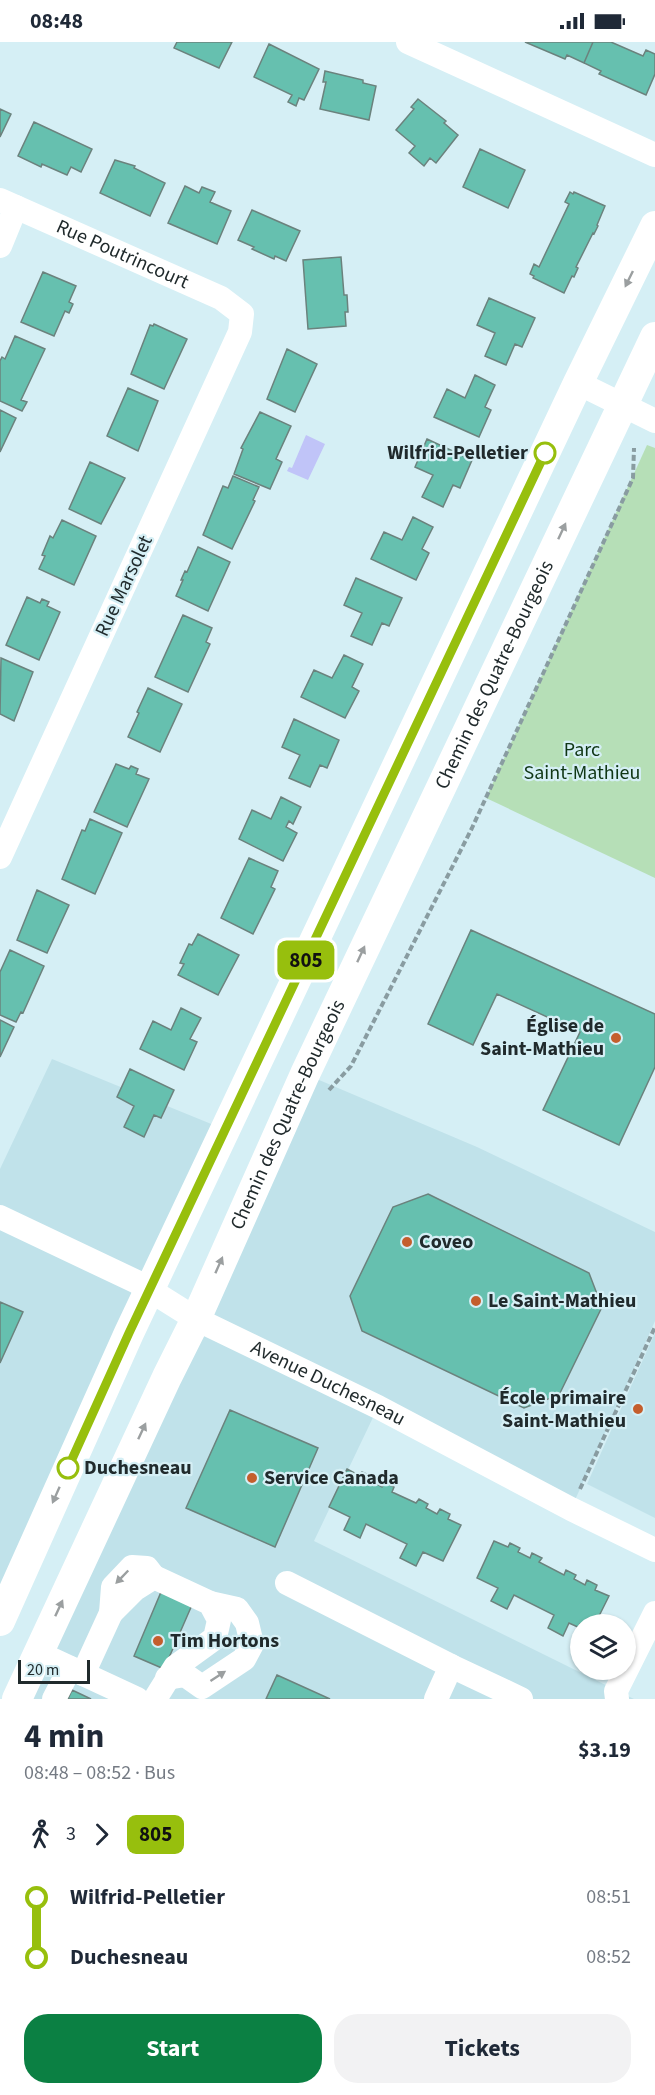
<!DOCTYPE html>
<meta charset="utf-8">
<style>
:root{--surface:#fff;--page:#f2f2f3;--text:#1f2937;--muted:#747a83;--accent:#0b8043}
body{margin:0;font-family:"Source Sans 3",sans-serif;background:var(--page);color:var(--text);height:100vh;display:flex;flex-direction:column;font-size:22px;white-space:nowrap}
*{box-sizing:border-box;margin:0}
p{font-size:20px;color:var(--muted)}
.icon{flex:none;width:33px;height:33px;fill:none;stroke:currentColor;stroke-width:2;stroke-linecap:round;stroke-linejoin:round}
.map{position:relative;height:1657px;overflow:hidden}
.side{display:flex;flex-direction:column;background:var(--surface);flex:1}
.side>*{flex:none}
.badge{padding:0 12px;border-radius:9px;font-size:21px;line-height:39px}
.tools{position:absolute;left:570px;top:1572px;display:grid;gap:12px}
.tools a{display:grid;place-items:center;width:66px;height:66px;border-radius:50%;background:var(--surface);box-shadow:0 2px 4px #0004;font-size:30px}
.scale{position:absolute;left:18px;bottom:15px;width:72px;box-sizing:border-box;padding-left:6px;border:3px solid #202a2c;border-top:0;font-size:16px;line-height:21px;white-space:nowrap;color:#202a2c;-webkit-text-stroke:4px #d5eff5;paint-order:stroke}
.map>.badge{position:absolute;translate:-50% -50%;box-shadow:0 0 0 3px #fff}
.legs{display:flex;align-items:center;gap:9px;height:66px;padding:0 24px;font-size:20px}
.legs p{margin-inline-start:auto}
.overview{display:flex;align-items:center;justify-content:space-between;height:102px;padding:0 24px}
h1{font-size:33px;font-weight:700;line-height:45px}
.button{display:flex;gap:12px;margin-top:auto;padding:12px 24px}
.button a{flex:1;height:69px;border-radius:24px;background:var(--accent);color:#fff;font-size:24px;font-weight:700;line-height:69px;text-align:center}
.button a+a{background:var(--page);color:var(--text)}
ul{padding:0 24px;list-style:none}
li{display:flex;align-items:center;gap:21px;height:60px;font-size:22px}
li i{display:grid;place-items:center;width:9px;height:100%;margin:0 8px;background:currentColor}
li i::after{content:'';width:15px;height:15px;margin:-8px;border:4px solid;border-radius:50%;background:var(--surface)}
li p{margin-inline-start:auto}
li:first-child i{background:linear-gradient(#0000 50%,currentColor 0)}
li:last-child i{background:linear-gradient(currentColor 50%,#0000 0)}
.status{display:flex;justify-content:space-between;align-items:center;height:42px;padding:0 30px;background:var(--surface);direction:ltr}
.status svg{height:16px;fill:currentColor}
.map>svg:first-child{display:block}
</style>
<div class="status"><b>08:48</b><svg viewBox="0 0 49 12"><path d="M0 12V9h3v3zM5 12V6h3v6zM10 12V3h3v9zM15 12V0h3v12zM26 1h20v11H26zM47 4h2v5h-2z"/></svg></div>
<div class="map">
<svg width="655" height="1657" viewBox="0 0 655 1657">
<rect width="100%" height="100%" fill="#d5eff5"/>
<path fill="#c0e2ea" d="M52,1017L226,1088L0,1579V1127Z
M305,1032L477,1105L655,1190V1279L571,1467L378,1365L314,1499L634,1657H17Z
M655,1291V1476L587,1442Z"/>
<path fill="#b6dfb7" d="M647,403L655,406V836L486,756Z"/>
<path fill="#c0c4f8" d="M306,393L325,402L308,438L287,429L289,425L292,426Z"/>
<path fill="#66c0af" stroke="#6b827d" stroke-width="1.5" d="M177,0H232L219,26L174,6Z
M525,0H593L584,21L567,13L565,17Z
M593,0H611L643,14L646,8L655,12V32L646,53L599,32L601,29L584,21Z
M269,2L319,27L304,58L299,56L296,64L288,60L292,53L254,35Z
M325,29L363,38V41L376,44L369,78L320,67L326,40H323Z
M418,57L446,79L444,81L458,93L436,121L430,116L424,124L409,111L415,104L396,88L414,67L411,65Z
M0,67L11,72L0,95Z
M34,80L92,107L81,130L71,125L67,133L42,122L41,125L18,114Z
M480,107L525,128L508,166L463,145Z
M115,118L135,124L134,126L165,141L150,174L100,151Z
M185,144L199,151L202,145L215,150L210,160L231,169L217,202L168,181Z
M570,150L573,152L574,150L605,164L597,183L598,184L594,192L593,191L576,225L578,226L574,235L572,234L564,251L533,236L534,234L530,232L534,222L539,225L569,162L565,160Z
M252,168L300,189L286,219L275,214L274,217L252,207L254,205L238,198Z
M341,215L344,253H347L348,270H345L346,284L308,287L303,218Z
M43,230L76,244L69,260L73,262L69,271L65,269L54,294L21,280Z
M489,256L535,276L522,305L515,302L506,323L485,314L495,291L477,283Z
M154,282L187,297L164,347L131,332L150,283L153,284Z
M15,294L45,307L21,358L27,360L22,369L0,359V319L2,315L5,317Z
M287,307L317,322L295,370L267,357Z
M475,333L495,343L485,365L491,368L479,395L434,375L447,347L465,356Z
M128,346L158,359L138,409L107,394Z
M0,368L16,376L0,410Z
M260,370L291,384L276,417L282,420L270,447L234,432L243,407L241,406Z
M427,397L472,418L460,446L453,443L443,465L422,455L433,433L415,425Z
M90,420L125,436L101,482L69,467Z
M233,434L259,445L253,458L255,459L232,507L203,493L223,444L228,446Z
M413,475L433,485L422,507L429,511L416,538L371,517L384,490L402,498Z
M62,478L96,494L74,543L39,527L45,514L42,513L50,494L53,496Z
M198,505L230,520L208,569L176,554L183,538H181L185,529L187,530Z
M356,536L402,556L389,584L382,581L372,603L351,594L362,571L344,563Z
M27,555L40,561L42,557L49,560L47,564L60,570L39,618L6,603Z
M183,573L212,586L206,600L210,602L188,650L155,635Z
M344,613L363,622L352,645L359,649L345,676L301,655L314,628L332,636Z
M1,616L33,630L14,679L0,672Z
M148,646L182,662L160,710L128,695L139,671L137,670Z
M294,677L339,698L327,726L320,723L310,745L289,736L300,713L282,705Z
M116,722L129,727L131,724L138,727L136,732L149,737L127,785L94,770Z
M281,755L301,765L293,782L289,779L286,785L297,791L283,819L239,797L252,768L271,777Z
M90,777L122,791L95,852L62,837L82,788L85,789Z
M249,816L278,829L271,845L275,847L253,892L221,876Z
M37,848L69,863L47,911L17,898Z
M471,888L655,972V1025L619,1103L543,1068L580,990L497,952L473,1003L428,982Z
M198,892L239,913L218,953L178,933L184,922L180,921L189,902L192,903Z
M10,908L44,924L23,971L21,970L16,980L0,973V930Z
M181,966L201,976L190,997L197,1000L184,1028L140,1007L153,979L171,988Z
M0,978L14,985L0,1015Z
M130,1027L174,1048L161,1076L154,1073L144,1095L124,1085L134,1064L117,1055Z
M428,1152L589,1231L602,1265L559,1353L524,1366L362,1289L350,1254L393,1165Z
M0,1260L23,1270L0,1321Z
M230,1368L318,1406L275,1505L186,1466Z
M347,1427L360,1434L362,1430L373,1435L371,1439L382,1445L384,1440L394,1445L392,1450L416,1461L419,1457L428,1462L426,1466L437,1472L440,1467L450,1472L448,1477L461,1483L443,1519L423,1510L416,1524L400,1516L407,1502L366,1482L360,1496L344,1488L350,1475L329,1465Z
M494,1499L508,1505L510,1501L520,1506L518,1510L530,1516L532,1511L542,1516L539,1520L564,1533L566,1528L576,1533L574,1537L585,1543L587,1538L597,1543L595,1548L609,1554L595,1582H580V1586L569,1581L563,1594L548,1586L554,1573L514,1553L507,1567L491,1559L498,1546L477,1536Z
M161,1550L192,1563L164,1627L134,1614Z
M277,1633L330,1657H266Z
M72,1648L91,1657H68Z"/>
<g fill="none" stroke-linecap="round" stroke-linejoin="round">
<path stroke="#899ca1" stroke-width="4" stroke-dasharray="6 3" stroke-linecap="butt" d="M329,1048L351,1024L472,786L633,436L634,406
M580,1447L655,1285"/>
<g stroke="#fff" stroke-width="24">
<path d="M408,0L655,113"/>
<path id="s1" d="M0,158L221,256L242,272L240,290L0,815"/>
<path d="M0,204L16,165"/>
<path d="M578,341L655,379"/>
<path id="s2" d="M0,1175L137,1240L196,1277L378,1365L571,1467L655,1508"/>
<path d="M287,1541L451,1624"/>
<path d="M111,1571L113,1545L132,1525L147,1526L154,1535"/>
<path d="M38,1611L137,1657"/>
<path d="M83,1632L111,1571L135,1547L154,1535L210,1561L219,1578L215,1596L175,1625L155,1657"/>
<path d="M167,1636L185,1633L202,1645L244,1617L252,1602L247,1581L237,1567L210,1561"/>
<path d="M54,1657L70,1626"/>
<path d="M436,1657L451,1624L521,1657"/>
<path d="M617,1657L616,1649L655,1571"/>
</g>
<g stroke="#fff" stroke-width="30">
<path d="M0,1579L129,1291L578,341L655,184"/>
<path id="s3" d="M17,1657L167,1335L196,1277L305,1032L655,295"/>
</g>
</g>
<defs><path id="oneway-solid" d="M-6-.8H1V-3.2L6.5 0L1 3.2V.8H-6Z" transform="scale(1.5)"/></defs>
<g fill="#9b9fa0">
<use href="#oneway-solid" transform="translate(629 237) rotate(116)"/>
<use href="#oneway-solid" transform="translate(562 489) rotate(-65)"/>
<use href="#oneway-solid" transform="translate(361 912) rotate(-65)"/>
<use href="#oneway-solid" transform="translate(219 1223) rotate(-66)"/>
<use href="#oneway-solid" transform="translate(142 1389) rotate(-65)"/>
<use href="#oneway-solid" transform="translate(56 1453) rotate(114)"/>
<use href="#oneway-solid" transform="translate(122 1535) rotate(134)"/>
<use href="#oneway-solid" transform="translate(59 1566) rotate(-65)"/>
<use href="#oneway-solid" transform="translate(218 1634) rotate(-33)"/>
</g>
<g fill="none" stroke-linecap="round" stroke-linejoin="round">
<defs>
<path id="line-1" d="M68,1426L129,1291L545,411"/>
</defs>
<use href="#line-1" stroke="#fff" stroke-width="14"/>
<use href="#line-1" stroke="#97bf0d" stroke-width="9"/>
</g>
<g fill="#fff" stroke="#97bf0d" stroke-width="3">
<circle cx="545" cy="411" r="10"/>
<circle cx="68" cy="1426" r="10"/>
</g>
<g fill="#c45e2d" stroke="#d5eff5" stroke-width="2">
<circle cx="616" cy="996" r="6"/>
<circle cx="407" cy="1200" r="6"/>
<circle cx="476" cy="1259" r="6"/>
<circle cx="638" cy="1367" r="6"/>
<circle cx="252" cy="1436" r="6"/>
<circle cx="158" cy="1599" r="6"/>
</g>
<g text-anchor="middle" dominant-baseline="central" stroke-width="4.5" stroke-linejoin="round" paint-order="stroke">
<g font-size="20" fill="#202a2c" stroke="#d5eff5">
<text stroke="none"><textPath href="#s1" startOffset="134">Rue Poutrincourt</textPath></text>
<text transform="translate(124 544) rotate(-65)">Rue Marsolet</text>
<text stroke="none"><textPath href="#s3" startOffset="1130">Chemin des Quatre-Bourgeois</textPath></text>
<text stroke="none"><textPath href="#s3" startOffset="644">Chemin des Quatre-Bourgeois</textPath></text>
<text stroke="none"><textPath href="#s2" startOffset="368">Avenue Duchesneau</textPath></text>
</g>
<g font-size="20" font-weight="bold" fill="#202a2c" stroke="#d5eff5" text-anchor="end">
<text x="528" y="411">Wilfrid-Pelletier</text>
<text x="84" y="1426" text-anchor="start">Duchesneau</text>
</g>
<g font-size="20" fill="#0f3614" stroke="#d5eff5">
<text x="582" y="708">Parc<tspan x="582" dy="23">Saint-Mathieu</tspan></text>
</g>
<g font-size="20" font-weight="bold" fill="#202a2c" stroke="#d5eff5" text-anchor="start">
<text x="604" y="984" text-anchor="end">Église de<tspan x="604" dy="23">Saint-Mathieu</tspan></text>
<text x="419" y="1200">Coveo</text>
<text x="488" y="1259">Le Saint-Mathieu</text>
<text x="626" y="1356" text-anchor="end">École primaire<tspan x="626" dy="23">Saint-Mathieu</tspan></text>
<text x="264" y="1436">Service Canada</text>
<text x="170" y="1599">Tim Hortons</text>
</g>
</g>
</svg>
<div class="tools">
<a><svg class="icon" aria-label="layers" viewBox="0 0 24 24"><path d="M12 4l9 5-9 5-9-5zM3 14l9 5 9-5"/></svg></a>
</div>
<div class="scale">20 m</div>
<b class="badge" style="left:306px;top:918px;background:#97bf0d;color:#111">805</b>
</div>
<section class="side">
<div class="overview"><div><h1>4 min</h1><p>08:48 – 08:52 · Bus</p></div><b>$3.19</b></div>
<div class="legs"><svg class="icon" aria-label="walk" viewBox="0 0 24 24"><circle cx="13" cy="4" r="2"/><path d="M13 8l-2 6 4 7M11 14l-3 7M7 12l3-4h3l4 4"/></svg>3<svg class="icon" aria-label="forward" viewBox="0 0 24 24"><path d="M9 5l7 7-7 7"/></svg><b class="badge" style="background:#97bf0d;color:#111">805</b></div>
<ul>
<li><i style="color:#97bf0d"></i><b>Wilfrid-Pelletier</b><p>08:51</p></li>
<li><i style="color:#97bf0d"></i><b>Duchesneau</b><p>08:52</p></li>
</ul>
<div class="button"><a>Start</a><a>Tickets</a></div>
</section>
